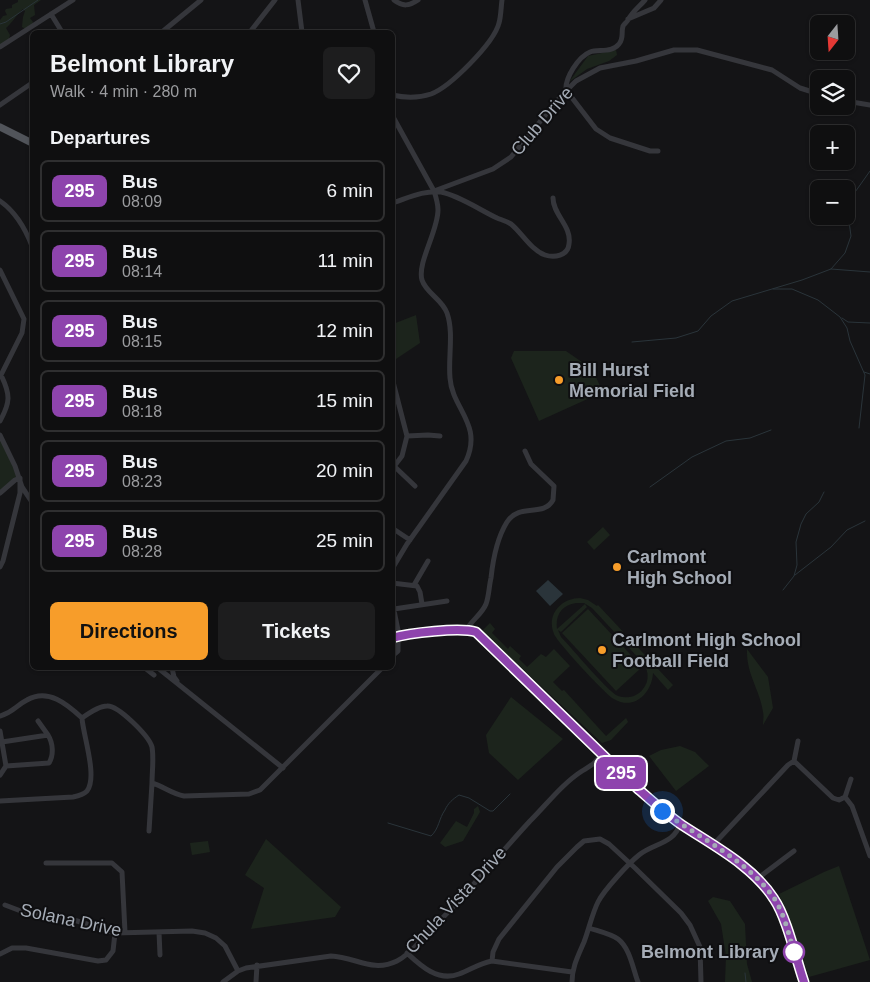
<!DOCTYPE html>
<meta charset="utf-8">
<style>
:root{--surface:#0f0f10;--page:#1d1d1e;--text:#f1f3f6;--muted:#9b9c9f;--line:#2f2f30;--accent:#f79d2a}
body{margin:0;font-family:Helvetica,sans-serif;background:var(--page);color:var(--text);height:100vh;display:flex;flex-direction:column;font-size:19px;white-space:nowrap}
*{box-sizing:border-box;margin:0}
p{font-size:16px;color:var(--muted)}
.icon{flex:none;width:28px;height:28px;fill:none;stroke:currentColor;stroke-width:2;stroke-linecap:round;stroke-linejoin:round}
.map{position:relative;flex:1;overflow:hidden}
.side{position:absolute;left:30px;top:30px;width:365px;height:640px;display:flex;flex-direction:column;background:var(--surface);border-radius:8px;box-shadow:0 1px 4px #0004,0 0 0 1px var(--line)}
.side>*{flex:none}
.badge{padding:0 10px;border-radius:8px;font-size:18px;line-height:32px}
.needle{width:32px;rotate:197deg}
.controls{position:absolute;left:810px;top:15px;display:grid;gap:10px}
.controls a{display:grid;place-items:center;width:45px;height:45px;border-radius:8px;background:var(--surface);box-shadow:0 1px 4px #0004,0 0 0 1px var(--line);font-size:25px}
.you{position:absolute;width:25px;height:25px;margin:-12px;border:4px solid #fff;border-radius:50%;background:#1a73e8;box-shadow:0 0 0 8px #1a73e833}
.map>.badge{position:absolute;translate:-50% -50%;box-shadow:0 0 0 2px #fff}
h2{padding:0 20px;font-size:19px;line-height:45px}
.round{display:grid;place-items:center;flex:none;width:52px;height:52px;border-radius:8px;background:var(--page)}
.head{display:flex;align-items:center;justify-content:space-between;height:85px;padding:0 20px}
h1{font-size:24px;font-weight:600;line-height:38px}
.primary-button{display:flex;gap:10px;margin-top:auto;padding:10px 20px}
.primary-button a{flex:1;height:58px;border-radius:8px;background:var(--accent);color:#111;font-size:20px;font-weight:600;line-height:58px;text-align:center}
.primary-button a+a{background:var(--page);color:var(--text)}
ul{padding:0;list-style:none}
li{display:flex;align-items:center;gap:15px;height:62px;margin:0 10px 8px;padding:0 10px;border:2px solid var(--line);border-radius:8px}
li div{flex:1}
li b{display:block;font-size:19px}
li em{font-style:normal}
li .badge{min-width:55px;font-weight:700;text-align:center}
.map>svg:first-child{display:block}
</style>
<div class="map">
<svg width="870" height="982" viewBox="0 0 870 982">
<rect width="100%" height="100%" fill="#141416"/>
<path fill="#1c241c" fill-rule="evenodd" d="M18,0H41L34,5L35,15L30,18L33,22L32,26L26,29L22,27L23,17L25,11L23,9C16,15 13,22 6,28L10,35L9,39L0,46V20L3,16L7,15L5,11L6,9L12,8V5L18,2Z
M616,50L617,55L609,61L587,69L569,82L588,56Z
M416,315L420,343L393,361V324Z
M514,351H566L592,369L603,392L539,421L511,358Z
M0,437L20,478L0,493Z
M603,527L610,535L594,550L587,542Z
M580,598L588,600L597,606L598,605L673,685L668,690L653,673C652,693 634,711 614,699C606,695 557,642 554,634C546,615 561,598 580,598ZM576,603H584L592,608L644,664C649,672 649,682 643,689C637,697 627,699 618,696C607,691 572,648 561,637L558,630L561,632L587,607L585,604L557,629C555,615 562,605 576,603Z
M588,609L642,667L616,691L562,633Z
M490,623L495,629L492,633L508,649L510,646L521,656L519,659L527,667L541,654L546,657L554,649L570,666L553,682L562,691L564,690L606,736L626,718L628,722L611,740L602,743L482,631Z
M747,649L768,677L773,708L763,725C763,721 764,716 763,712C760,690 746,674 747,649Z
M511,697L563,739L518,780L489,753L486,735Z
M680,746L695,752L709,766L676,791L649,756L661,750Z
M478,806L480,812L463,841L445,847L440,843L456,821L467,827L474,813V809Z
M266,839L341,907L335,917L251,929L264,888L245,875Z
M208,841L210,852L192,855L190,843Z
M839,866L870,960L809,977L779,894L824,872Z
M713,897L730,901L745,924L747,964L752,982H725L726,956L721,924L708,901Z"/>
<path fill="#2a343a" d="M548,580L563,594L550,606L536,591Z"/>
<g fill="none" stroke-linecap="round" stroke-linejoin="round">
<path stroke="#2a343a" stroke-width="1" d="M0,24L6,22L38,0
M831,269L870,272
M773,289H792L818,300L840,317L847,328L850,341L865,375L859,428
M842,318L848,322L870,323
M632,342L676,338L698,331L711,316L732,301L802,280L831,269L845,253L851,236L848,214L853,195L870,171
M864,372L870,374
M650,487L692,457L726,441L750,438L771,430
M795,575L831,547L847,530L865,521
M783,590L794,576L797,565L796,542L801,524L806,514L819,502L824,492
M388,823L431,836C439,829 439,818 445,810C448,803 453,799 459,795L469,798L490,811H493L510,794
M745,973L746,982"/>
<path stroke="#35363b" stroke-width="5" d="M298,0L302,32
M365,0L374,32
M394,0C403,7 409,6 418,0
M645,0C639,7 632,12 628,20C627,22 624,24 623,26C621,33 624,38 619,44C612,53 599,49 590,52C578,57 565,78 566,90L596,129L610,138L650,151H658
M51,14L62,32
M628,19L654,8L661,0
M162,32L201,0
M250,32L275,0
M0,47L73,0
M392,95C405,98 419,98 431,94C450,87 494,43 499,23C501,16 501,7 502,0
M846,101L870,105
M0,105L32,83
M392,115L434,191C436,197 438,204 438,210C438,231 417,263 422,280C426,293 442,299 447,313C454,333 448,357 450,378C452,409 483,424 466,461L407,544L392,569
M434,191L493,169L511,157L561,96L576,81L600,68L636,61L674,50H697L772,70L800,88L819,94
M0,201C16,212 25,228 32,246
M392,203C408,198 424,190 441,192C458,195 480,210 497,218C502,220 506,221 511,224C522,233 531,250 545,255C554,258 568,256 569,244C572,226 553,215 553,198
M0,270L24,319L22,333L1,375C11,395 10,403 0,421
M392,378L407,436L402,456L392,469
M0,435L15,466L22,487L32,502
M407,436L428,435L440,436
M395,467L415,486
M0,493L15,480L20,478V493L3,561L0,567
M392,528L410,540
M392,583L417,586L420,592L422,604
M414,585L428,561
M392,601L398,630V651L392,656
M394,609L447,601
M467,629C472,620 482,614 486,604C489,596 489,586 491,578C493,559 497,538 507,522C520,502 543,518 553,500L554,486L531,464L525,451
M145,668L154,675
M158,668L283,768
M172,668L174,677L177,681
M0,716C14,712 15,706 27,700C48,688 67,704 82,718C89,713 99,706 107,706C118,705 149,736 152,747C154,758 152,772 152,783C163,786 172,794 184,796L249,794L260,790L382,668
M38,721L48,735
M0,731L6,766L0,775
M2,742L48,735C53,743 54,755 49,763L6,766
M794,761L833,798L839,800L845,797
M851,779L845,797L852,806L870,856
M0,801L73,797C78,796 83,795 87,791C98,777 83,735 82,718
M149,831L152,783
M713,845L788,765L794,761L798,741
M46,863H112L122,872L125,932
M757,879L794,851
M5,905L26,913L74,920L115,933L192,931L205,933L216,938L225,946L238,971
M589,928C598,931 611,934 618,939C630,948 633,969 638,982
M159,932L160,955
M407,953C421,966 438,982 459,974C470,970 480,963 492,961L572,972
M0,954L12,948H26L98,961L106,960L113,951L115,933
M492,961L493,952L499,939L557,867L577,847L584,841L600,839L609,844L635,868L681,913L690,925L700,947L701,982
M223,982L238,971L246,968L331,956C356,957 372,973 397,961C409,955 419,942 428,933C464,897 496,858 530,821C547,804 562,784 582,771C590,766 597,763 601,753
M256,982L257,965
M572,982C572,967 578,956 584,942C589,929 592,914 598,902C604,890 629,863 639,855C654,843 674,844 680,824"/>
<path stroke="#51545a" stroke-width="7" d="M0,127L32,143
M392,638C410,633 460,627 476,633L637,789C652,801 666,814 682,825C714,846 752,866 774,899C787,918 796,959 804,982"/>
</g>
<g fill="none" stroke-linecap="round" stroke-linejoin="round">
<defs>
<path id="line" d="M392,638C409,633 460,627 476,632L637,788C652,801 666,814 682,825C714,846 753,866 774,899C787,918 796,959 804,982"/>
</defs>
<use href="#line" stroke="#fff" stroke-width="11"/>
<use href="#line" stroke="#8e44ad" stroke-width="8"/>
<path stroke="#a5acb6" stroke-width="5" stroke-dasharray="0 9" d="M662,811C700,838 747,860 774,898C784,913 789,935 794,952"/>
</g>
<g fill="#f79d2a" stroke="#0f0f11" stroke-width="2">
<circle cx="559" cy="380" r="5"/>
<circle cx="617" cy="567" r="5"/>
<circle cx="602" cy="650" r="5"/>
</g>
<circle fill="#fff" stroke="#8e44ad" stroke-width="2.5" cx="794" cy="952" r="10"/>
<g text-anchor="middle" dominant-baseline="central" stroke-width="4" stroke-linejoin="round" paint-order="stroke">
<g font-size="18" fill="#a5acb6" stroke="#0f0f11">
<text transform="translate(542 121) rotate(-49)">Club Drive</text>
<text transform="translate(456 900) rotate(-47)">Chula Vista Drive</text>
<text transform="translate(71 920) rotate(12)">Solana Drive</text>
</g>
<g font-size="18" font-weight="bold" fill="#a5acb6" stroke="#0f0f11" text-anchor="start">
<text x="569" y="370">Bill Hurst<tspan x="569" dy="21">Memorial Field</tspan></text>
<text x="627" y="557">Carlmont<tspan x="627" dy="21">High School</tspan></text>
<text x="612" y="640">Carlmont High School<tspan x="612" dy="21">Football Field</tspan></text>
</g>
<g font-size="18" font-weight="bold" fill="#a5acb6" stroke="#0f0f11" text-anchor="end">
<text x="779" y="952">Belmont Library</text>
</g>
</g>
</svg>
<div class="controls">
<a><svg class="needle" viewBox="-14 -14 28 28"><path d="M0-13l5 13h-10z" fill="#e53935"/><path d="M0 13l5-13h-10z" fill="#9b9c9f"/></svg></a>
<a><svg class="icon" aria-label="layers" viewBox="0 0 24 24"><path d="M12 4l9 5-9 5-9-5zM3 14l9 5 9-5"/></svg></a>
<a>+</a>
<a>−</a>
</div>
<div class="you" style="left:662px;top:811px"></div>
<b class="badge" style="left:621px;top:773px;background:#8e44ad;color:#fff">295</b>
<section class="side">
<div class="head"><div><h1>Belmont Library</h1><p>Walk · 4 min · 280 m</p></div><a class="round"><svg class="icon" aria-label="heart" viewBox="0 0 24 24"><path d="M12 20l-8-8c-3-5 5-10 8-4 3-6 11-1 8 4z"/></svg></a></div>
<h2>Departures</h2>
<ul>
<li><span class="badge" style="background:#8e44ad;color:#fff">295</span><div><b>Bus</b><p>08:09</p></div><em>6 min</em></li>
<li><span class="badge" style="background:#8e44ad;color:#fff">295</span><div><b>Bus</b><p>08:14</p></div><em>11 min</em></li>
<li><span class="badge" style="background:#8e44ad;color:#fff">295</span><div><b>Bus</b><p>08:15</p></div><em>12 min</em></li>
<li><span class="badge" style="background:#8e44ad;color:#fff">295</span><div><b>Bus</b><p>08:18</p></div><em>15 min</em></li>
<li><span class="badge" style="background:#8e44ad;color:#fff">295</span><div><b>Bus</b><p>08:23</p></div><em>20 min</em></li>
<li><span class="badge" style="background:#8e44ad;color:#fff">295</span><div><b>Bus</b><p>08:28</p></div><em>25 min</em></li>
</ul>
<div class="primary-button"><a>Directions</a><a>Tickets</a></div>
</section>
</div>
